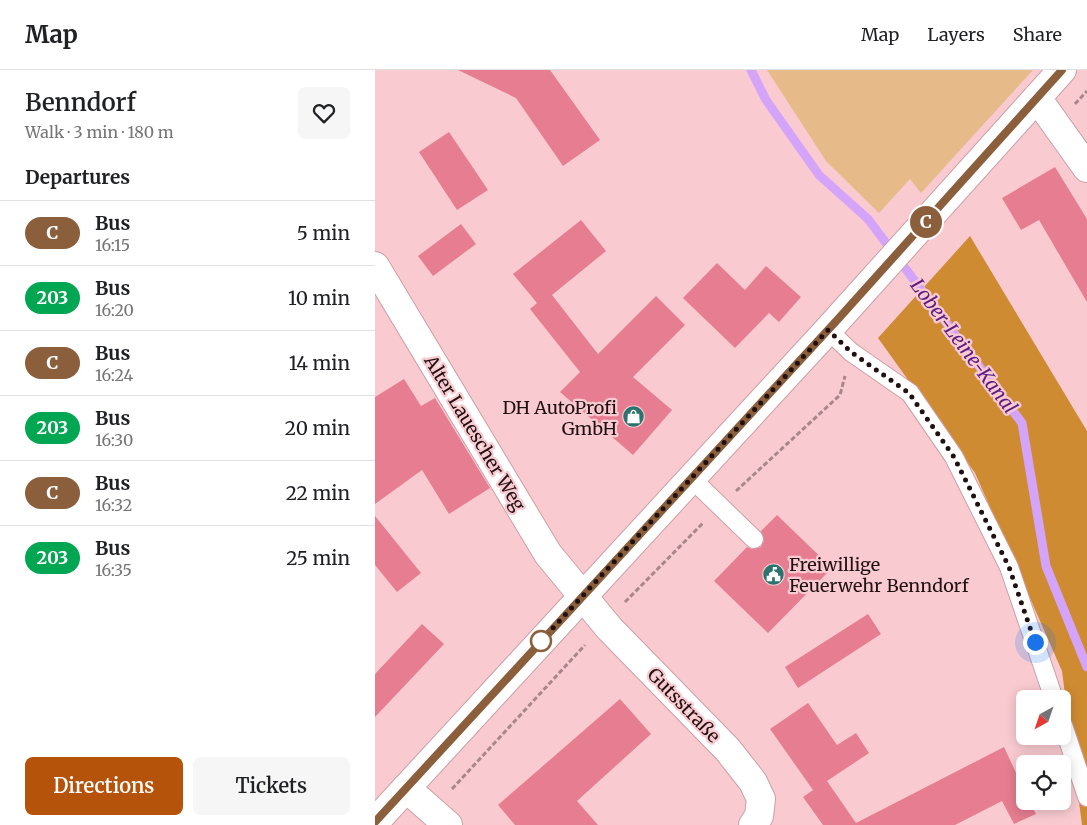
<!DOCTYPE html>
<meta charset="utf-8">
<style>
:root{--surface:#fff;--page:#f6f6f6;--text:#202124;--muted:#757577;--line:#e0e0e0;--accent:#b45309}
body{margin:0;font-family:Merriweather,serif;background:var(--page);color:var(--text);height:100vh;display:flex;flex-direction:column;font-size:19px;white-space:nowrap}
*{box-sizing:border-box;margin:0}
p{font-size:16px;color:var(--muted)}
.icon{flex:none;width:28px;height:28px;fill:none;stroke:currentColor;stroke-width:2;stroke-linecap:round;stroke-linejoin:round}
.map{position:relative;flex:1;overflow:hidden}
.drawer{display:flex;flex-direction:column;background:var(--surface);width:375px}
.drawer>*{flex:none}
.badge{padding:0 10px;border-radius:16px;font-size:18px;line-height:32px}
.needle{width:32px;rotate:220deg}
.controls{position:absolute;left:641px;top:620px;display:grid;gap:10px}
.controls a{display:grid;place-items:center;width:55px;height:55px;border-radius:8px;background:var(--surface);box-shadow:0 2px 12px #0003;font-size:25px}
.you{position:absolute;width:25px;height:25px;margin:-12px;border:4px solid #fff;border-radius:50%;background:#1a73e8;box-shadow:0 0 0 8px #1a73e833}
.map>.badge{position:absolute;translate:-50% -50%;box-shadow:0 0 0 2px #fff}
h2{padding:0 25px;font-size:19px;line-height:45px}
.round{display:grid;place-items:center;flex:none;width:52px;height:52px;border-radius:8px;background:var(--page)}
.summary{display:flex;align-items:center;justify-content:space-between;height:85px;padding:0 25px}
h1{font-size:24px;font-weight:600;line-height:38px}
.primary-button{display:flex;gap:10px;margin-top:auto;padding:10px 25px}
.primary-button a{flex:1;height:58px;border-radius:8px;background:var(--accent);color:#fff;font-size:20px;font-weight:600;line-height:58px;text-align:center}
.primary-button a+a{background:var(--page);color:var(--text)}
ul{padding:0;list-style:none}
li{display:flex;align-items:center;gap:15px;height:65px;padding:0 25px;border-top:1px solid var(--line)}
li div{flex:1}
li b{display:block;font-size:19px}
li em{font-style:normal}
li .badge{min-width:55px;font-weight:700;text-align:center}
header{display:flex;align-items:center;gap:30px;box-sizing:border-box;height:70px;padding:0 25px;background:var(--surface);border-bottom:1px solid var(--line)}
header strong{font-size:24px}
nav{display:flex;gap:28px;margin-inline-start:auto;font-size:18px}
main{display:flex;flex:1;min-height:0}
.map>svg:first-child{display:block}
</style>
<header>
<strong>Map</strong>
<nav><a>Map</a><a>Layers</a><a>Share</a></nav>
</header>
<main>
<section class="drawer">
<div class="summary"><div><h1>Benndorf</h1><p>Walk · 3 min · 180 m</p></div><a class="round"><svg class="icon" aria-label="heart" viewBox="0 0 24 24"><path d="M12 20l-8-8c-3-5 5-10 8-4 3-6 11-1 8 4z"/></svg></a></div>
<h2>Departures</h2>
<ul>
<li><span class="badge" style="background:#8b5e3c;color:#fff">C</span><div><b>Bus</b><p>16:15</p></div><em>5 min</em></li>
<li><span class="badge" style="background:#00a651;color:#fff">203</span><div><b>Bus</b><p>16:20</p></div><em>10 min</em></li>
<li><span class="badge" style="background:#8b5e3c;color:#fff">C</span><div><b>Bus</b><p>16:24</p></div><em>14 min</em></li>
<li><span class="badge" style="background:#00a651;color:#fff">203</span><div><b>Bus</b><p>16:30</p></div><em>20 min</em></li>
<li><span class="badge" style="background:#8b5e3c;color:#fff">C</span><div><b>Bus</b><p>16:32</p></div><em>22 min</em></li>
<li><span class="badge" style="background:#00a651;color:#fff">203</span><div><b>Bus</b><p>16:35</p></div><em>25 min</em></li>
</ul>
<div class="primary-button"><a>Directions</a><a>Tickets</a></div>
</section>
<div class="map">
<svg width="712" height="755" viewBox="0 0 712 755">
<rect width="100%" height="100%" fill="#f9cbd1"/>
<path fill="#e6ba89" d="M392,0H658L546,123L535,109L504,143L451,91Z"/>
<path fill="#cf8b32" d="M595,166L712,361V755H707L687,601L600,403L503,268Z"/>
<g fill="none" stroke-linecap="round" stroke-linejoin="round">
<path stroke="#d4a4fb" stroke-width="9" d="M376,0L391,30L444,105L493,149L647,353L671,496L712,597"/>
</g>
<path fill="#e67d91" d="M83,0H175L225,70L188,96L141,28Z
M74,62L113,120L82,140L44,82Z
M680,97L712,149V232L664,150L646,160L627,128Z
M206,150L231,181L177,225L223,284L281,226L310,255L258,307L297,340L258,385L185,322L205,302L155,239L162,233L138,204Z
M86,154L101,174L58,206L43,186Z
M342,193L370,220L391,196L426,227L404,252L394,243L360,278L308,228Z
M29,309L46,336L60,328L115,418L74,444L47,400L0,434V327Z
M402,445L457,498L393,563L339,511L372,477L377,479L386,477L389,471L386,461Z
M0,446L46,503L22,522L0,495Z
M493,544L506,564L423,618L410,597Z
M47,554L69,574L0,647V604Z
M245,629L276,664L202,731L223,755H140L123,735Z
M433,633L462,675L481,663L494,683L452,711L481,753L629,677L650,722V731H654L661,744L639,754L627,731L580,755H448L428,727L438,720L395,659Z"/>
<g fill="none" stroke-linecap="round" stroke-linejoin="round">
<defs>
<path id="lane" d="M453,260L476,282L535,323L579,387L634,497L679,629
M316,408L379,469
M688,655L712,727"/>
<path id="street" d="M662,28L712,98
M0,196L173,484L234,558L353,680L378,712L386,729L384,746L378,755
M31,718L73,755"/>
<path id="secondary" d="M0,752L453,260L687,0"/>
</defs>
<use href="#lane" stroke="#cb9fa6" stroke-width="20"/>
<use href="#street" stroke="#cb9fa6" stroke-width="30"/>
<use href="#secondary" stroke="#cb9fa6" stroke-width="30"/>
<path stroke="#a9868b" stroke-width="3" stroke-dasharray="5 2.5" stroke-linecap="butt" d="M700,34L712,21
M361,421L465,325L470,306
M250,532L328,453
M77,719L210,575"/>
<use href="#lane" stroke="#fff" stroke-width="18"/>
<use href="#street" stroke="#fff" stroke-width="28"/>
<use href="#secondary" stroke="#fff" stroke-width="28"/>
</g>
<g fill="none" stroke-linecap="round" stroke-linejoin="round">
<defs>
<path id="line" d="M0,752L464,248L687,0"/>
</defs>
<use href="#line" stroke="#fff" stroke-width="11"/>
<use href="#line" stroke="#8b5e3c" stroke-width="8"/>
<path stroke="#1f1012" stroke-width="5" stroke-dasharray="0 9" d="M166,571L453,260L476,282L534,323L579,387L634,497L660,572"/>
</g>
<defs>
<symbol id="shop-disc" viewBox="-11 -11 22 22"><circle r="9.5" fill="#2a736e" stroke="#f9cbd1"/><path d="M-5-2.5h2.3a2.7 3.5 0 0 1 5.4 0H5L5.5 6h-11ZM-1.5-2.5h3a1.5 2.3 0 0 0-3 0Z" fill="#fff"/></symbol>
<symbol id="civic-disc" viewBox="-11 -11 22 22"><circle r="9.5" fill="#2a736e" stroke="#f9cbd1"/><path d="M-.6-6.5H3V-4.5H.6V-3L4-1V1h2V6H-6V1h2V-1L-.6-3ZM-1.2 2.5V6h2.4V2.5Z" fill="#fff"/></symbol>
</defs>
<g fill-rule="evenodd">
<use href="#shop-disc" x="246" y="334" width="25" height="25"/>
<use href="#civic-disc" x="386" y="492" width="25" height="25"/>
</g>
<circle fill="#fff" stroke="#8b5e3c" stroke-width="2.5" cx="166" cy="571" r="10"/>
<g text-anchor="middle" dominant-baseline="central" stroke-width="4.5" stroke-linejoin="round" paint-order="stroke">
<g font-size="18" fill="#1f1012" stroke="#f9cbd1" text-anchor="end">
<text x="242" y="337">DH AutoProfi<tspan x="242" dy="21">GmbH</tspan></text>
<text x="414" y="494" text-anchor="start">Freiwillige<tspan x="414" dy="21">Feuerwehr Benndorf</tspan></text>
</g>
<g font-size="18" fill="#1f1012" stroke="#f9cbd1">
<text transform="translate(100 363) rotate(59)">Alter Lauescher Weg</text>
<text transform="translate(309 635) rotate(46)">Gutsstraße</text>
</g>
<g font-size="19" font-style="italic" fill="#5c1d82" stroke="#f9cbd1">
<text transform="translate(589 276) rotate(53)">Lober-Leine-Kanal</text>
</g>
</g>
</svg>
<div class="controls">
<a><svg class="needle" viewBox="-14 -14 28 28"><path d="M0-13l5 13h-10z" fill="#e53935"/><path d="M0 13l5-13h-10z" fill="#757577"/></svg></a>
<a><svg class="icon" aria-label="locate" viewBox="0 0 24 24"><circle cx="12" cy="12" r="6"/><path d="M12 2v4M12 18v4M2 12h4M18 12h4"/></svg></a>
</div>
<div class="you" style="left:660px;top:572px"></div>
<b class="badge" style="left:551px;top:152px;background:#8b5e3c;color:#fff">C</b>
</div>
</main>
